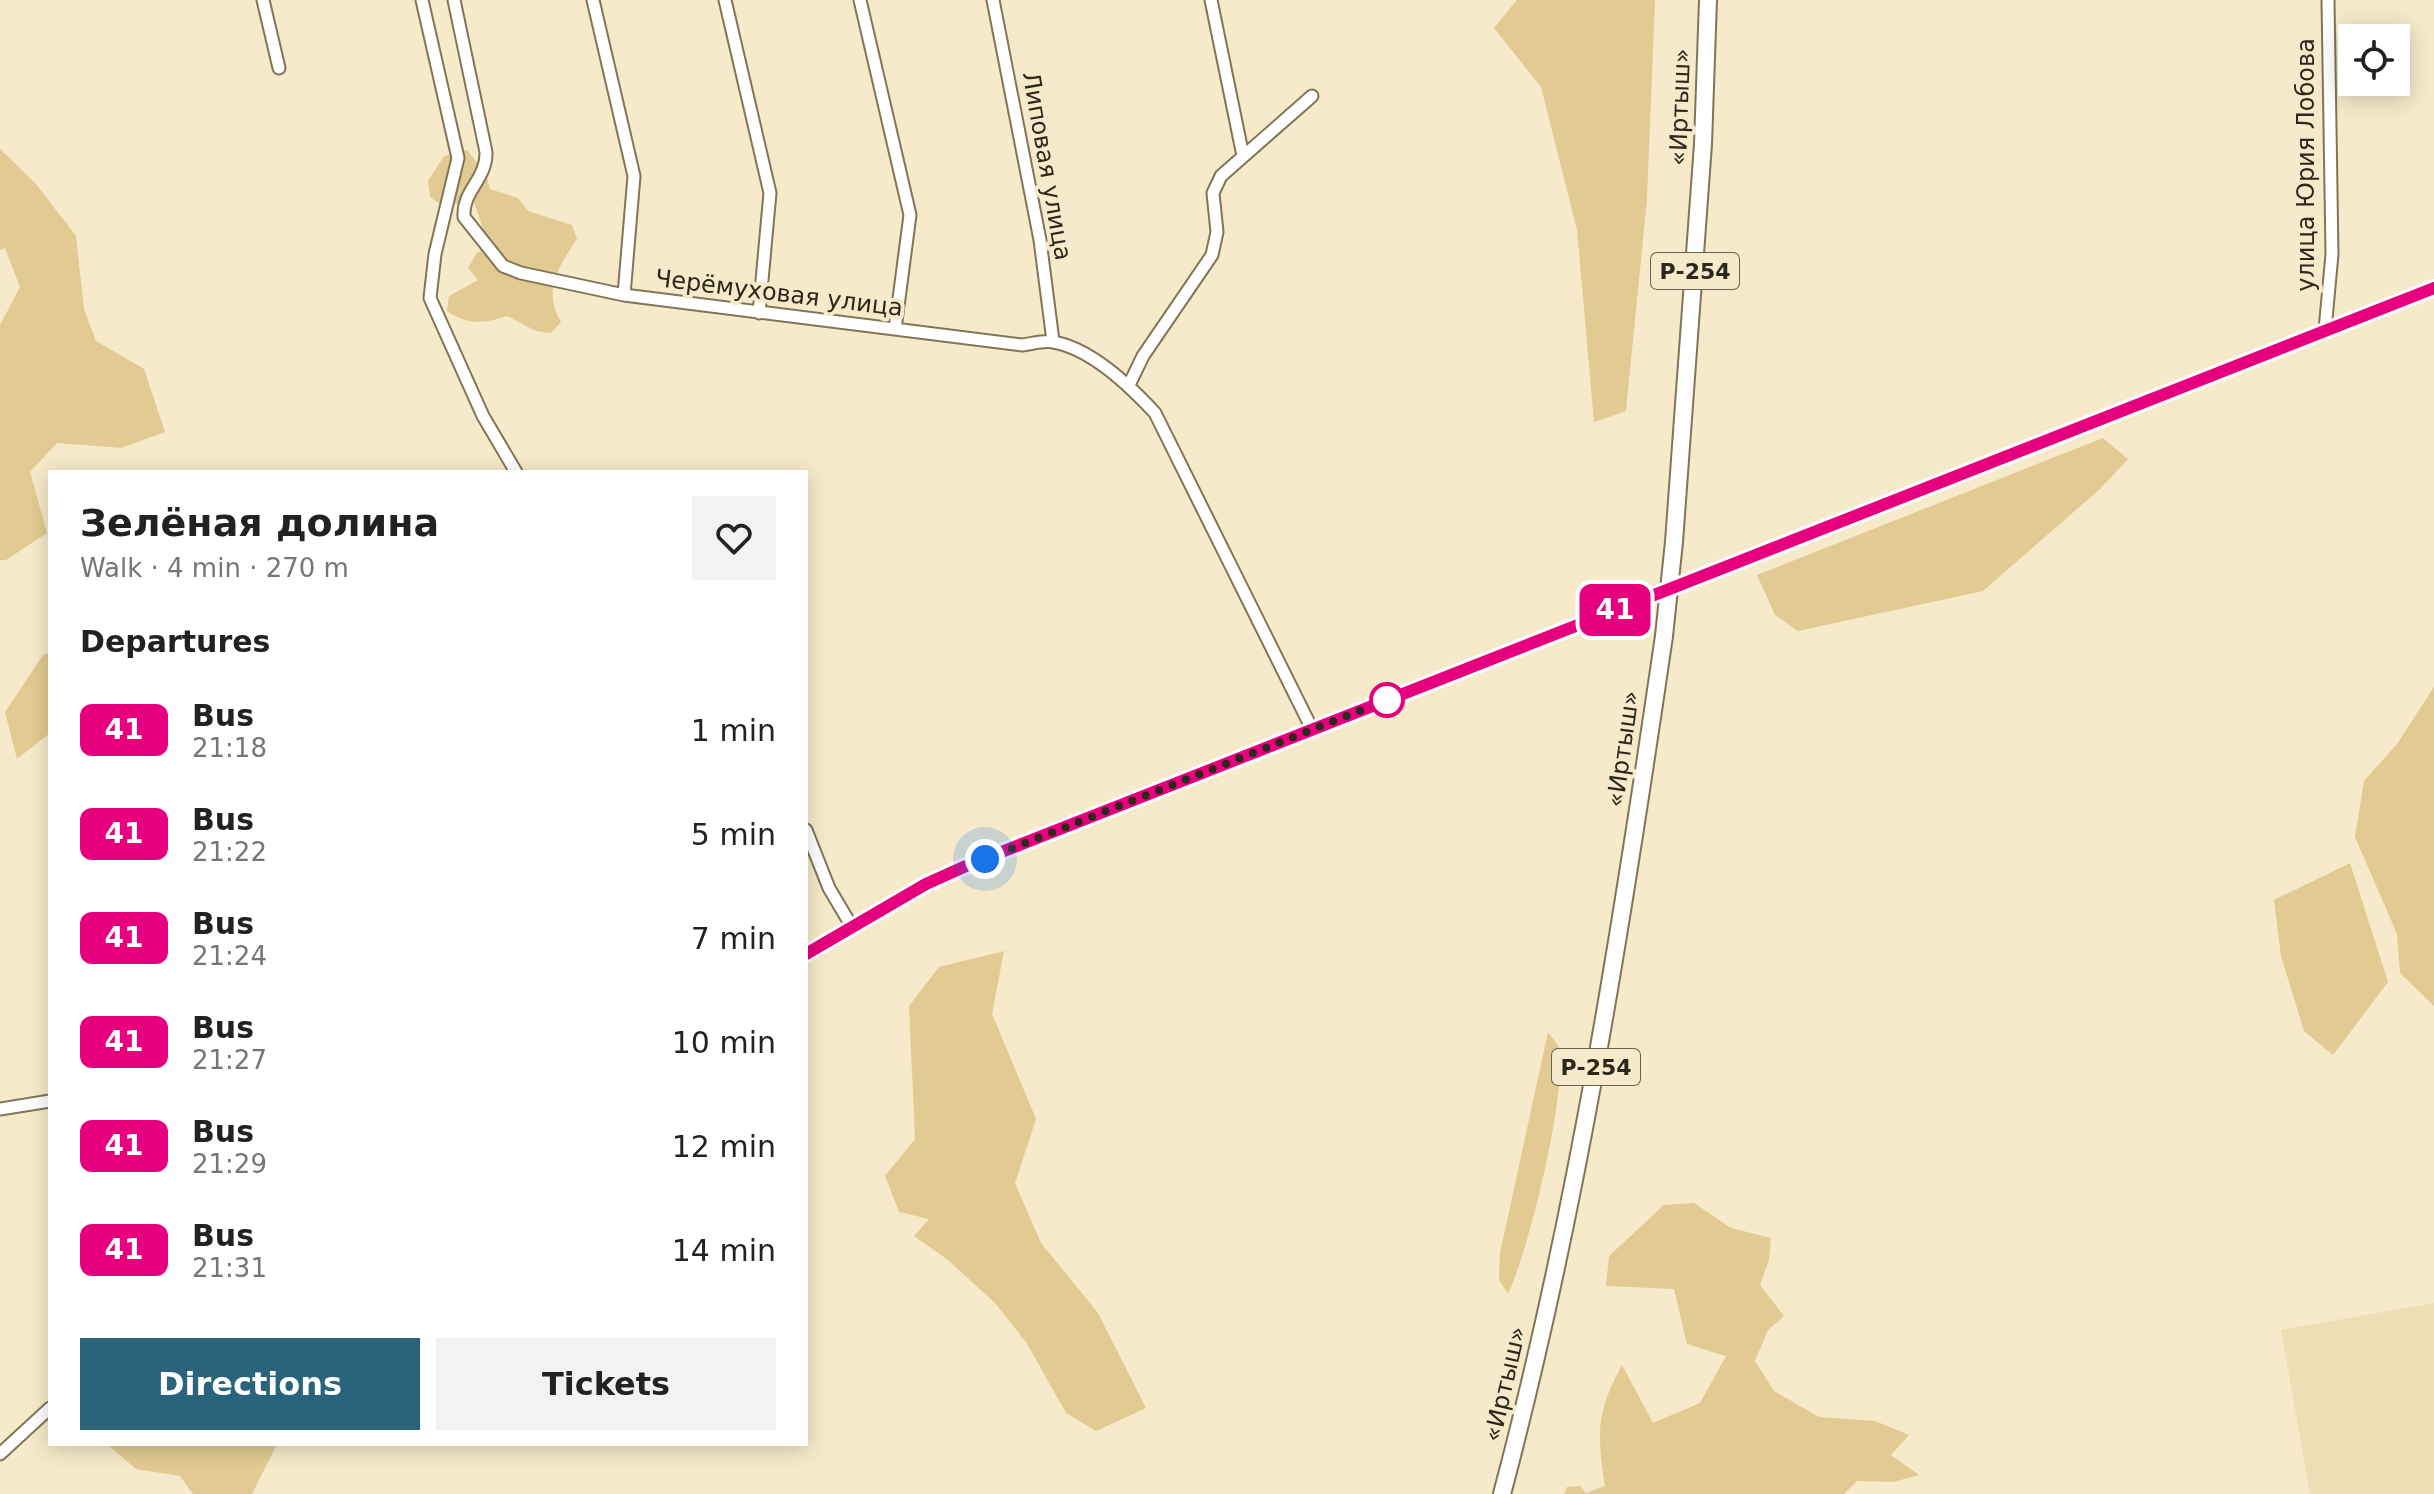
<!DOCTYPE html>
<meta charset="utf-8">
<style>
:root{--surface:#fff;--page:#f2f2f2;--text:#222;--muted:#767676;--accent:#2a637c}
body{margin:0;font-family:"DejaVu Sans",sans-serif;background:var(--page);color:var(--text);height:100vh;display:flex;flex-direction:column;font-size:30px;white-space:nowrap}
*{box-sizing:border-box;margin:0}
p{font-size:26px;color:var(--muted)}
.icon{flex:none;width:44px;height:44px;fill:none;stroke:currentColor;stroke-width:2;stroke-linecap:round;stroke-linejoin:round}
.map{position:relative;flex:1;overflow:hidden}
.drawer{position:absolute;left:48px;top:470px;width:760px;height:976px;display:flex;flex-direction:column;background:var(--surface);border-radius:0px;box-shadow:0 4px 20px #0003}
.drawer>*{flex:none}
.badge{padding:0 16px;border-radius:12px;font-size:28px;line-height:52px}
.fabs{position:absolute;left:2338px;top:24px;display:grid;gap:16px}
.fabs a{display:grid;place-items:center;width:72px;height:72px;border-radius:0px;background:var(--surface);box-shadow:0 4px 20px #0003;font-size:40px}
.you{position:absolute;width:40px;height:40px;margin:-20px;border:6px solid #fff;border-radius:50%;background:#1a73e8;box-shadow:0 0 0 12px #1a73e833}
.map>.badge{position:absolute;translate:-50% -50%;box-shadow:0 0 0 4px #fff}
h2{padding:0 32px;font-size:30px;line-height:72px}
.round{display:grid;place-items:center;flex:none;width:84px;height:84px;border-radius:0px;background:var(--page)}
.headline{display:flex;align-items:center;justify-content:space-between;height:136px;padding:0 32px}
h1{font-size:38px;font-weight:800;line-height:60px}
.primary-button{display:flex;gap:16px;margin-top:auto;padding:16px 32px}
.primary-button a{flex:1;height:92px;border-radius:0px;background:var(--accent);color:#fff;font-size:32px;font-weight:800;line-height:92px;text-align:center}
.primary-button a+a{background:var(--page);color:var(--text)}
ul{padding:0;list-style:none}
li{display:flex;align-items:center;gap:24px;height:104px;padding:0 32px}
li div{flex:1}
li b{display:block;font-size:30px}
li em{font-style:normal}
li .badge{min-width:88px;font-weight:700;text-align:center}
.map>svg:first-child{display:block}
</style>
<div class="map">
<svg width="2434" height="1494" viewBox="0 0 2434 1494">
<rect width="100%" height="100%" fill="#f7eaca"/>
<path fill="#eddeb6" d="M2434,1303V1494H2310L2281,1330Z"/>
<path fill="#e1cb92" d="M1517,0H1655L1647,199L1626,411L1594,422L1577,230L1541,87L1494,28Z
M0,149L36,184L76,236L84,309L96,341L144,369L165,432L121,448L57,443L30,472L47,533L6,560H0V325L20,287L5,248L0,250Z
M467,150L486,174L490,189L518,198L528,211L572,225L577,239C559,266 542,291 561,322L551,333L536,331L507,316C484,324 468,325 447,311L449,296L478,280L468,268L476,254L488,244L473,199L444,207L430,197L428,181L444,156Z
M2103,438L2128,459L2100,489L1983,591L1798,631L1775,615L1757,575Z
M50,653V733L17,759L5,712L43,655Z
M2434,687V1006L2400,973L2397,934L2355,837L2364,781L2397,744Z
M2350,863L2388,982L2333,1055L2304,1031L2281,956L2274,900Z
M1004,951L992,1014L1036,1119L1015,1183L1041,1243L1098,1313L1146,1408L1096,1431L1066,1413L1026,1342L995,1303L948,1260L914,1236L929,1219L899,1212L885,1176L915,1139L909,1006L939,967Z
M1548,1032C1552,1038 1560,1045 1560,1052C1565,1100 1529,1250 1508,1294L1499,1280L1500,1253Z
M1694,1203L1731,1228L1771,1238L1769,1260L1760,1285L1784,1316L1768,1330L1755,1361L1774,1391L1819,1417L1875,1421L1909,1435L1891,1455L1919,1475L1893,1482L1857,1481L1844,1494H1564L1567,1487L1580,1486L1586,1493L1605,1486C1597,1433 1596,1413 1622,1365L1653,1423L1700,1403L1726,1356L1687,1344L1674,1289L1606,1286L1609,1256L1664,1205Z
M107,1444H277L252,1494H193L180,1476L136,1469Z"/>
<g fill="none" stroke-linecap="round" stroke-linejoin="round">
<path stroke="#cfc3a7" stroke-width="11" stroke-dasharray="11 5.5" stroke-linecap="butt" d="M1640,600L1687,581"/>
<defs>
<path id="minor" d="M263,0L279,68
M422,0L458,158L435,254L430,298L483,416L516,472
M454,0L486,152C487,179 462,191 464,217L503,266L521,273L624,295L1022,345C1031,344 1044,340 1053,342C1090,348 1131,387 1155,413L1313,731
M593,0L634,176L624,295
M725,0L770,193L759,313
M860,0L910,215L895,329
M993,0L1040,240L1053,341
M1211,0L1243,156
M2325,330L2332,254L2328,0
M1129,385L1143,356L1212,255L1217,232L1213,193L1221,176L1312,96
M1687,581L2434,288
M806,830L829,888L852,927
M806,954L926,884L966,866L1640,600
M0,1109L50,1101
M0,1454L50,1408"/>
<path id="highway" d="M1674,542L1703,144L1708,0
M1502,1494C1577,1212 1622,924 1664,636"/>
</defs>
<use href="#minor" stroke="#807557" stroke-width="15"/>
<use href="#highway" stroke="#807557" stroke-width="20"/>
<use href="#minor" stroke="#fff" stroke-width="11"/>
<use href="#highway" stroke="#fff" stroke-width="16"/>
<defs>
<path id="highway-bridge" d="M1664,636L1674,542"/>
</defs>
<use href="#highway-bridge" stroke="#807557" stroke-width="20" stroke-linecap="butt"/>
<use href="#highway-bridge" stroke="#fff" stroke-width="16"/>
</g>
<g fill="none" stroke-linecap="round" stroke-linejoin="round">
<defs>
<path id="line" d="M806,954L926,884L966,866L2434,288"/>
</defs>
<use href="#line" stroke="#fff" stroke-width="18"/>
<use href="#line" stroke="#e6007e" stroke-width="12"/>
<path stroke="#2d281c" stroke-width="8" stroke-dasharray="0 14.4" d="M985,859L1387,700"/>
</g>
<circle fill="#fff" stroke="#e6007e" stroke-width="4" cx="1387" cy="700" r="16"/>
<g text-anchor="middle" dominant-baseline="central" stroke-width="8" stroke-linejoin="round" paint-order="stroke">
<g fill="#f7eaca" stroke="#6a6250" stroke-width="2">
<rect x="1651" y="253" width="88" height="36" rx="6"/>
<rect x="1552" y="1049" width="88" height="36" rx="6"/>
</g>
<g font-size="22" font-weight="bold" fill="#2d281c">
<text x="1695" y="271">Р-254</text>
<text x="1596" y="1067">Р-254</text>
</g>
<g font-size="24" fill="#2d281c" stroke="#f7eaca">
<text transform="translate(1680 107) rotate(-88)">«Иртыш»</text>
<text transform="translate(2306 165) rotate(-90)">улица Юрия Лобова</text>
<text transform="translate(1047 166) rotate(80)">Липовая улица</text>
<text transform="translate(779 293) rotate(7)">Черёмуховая улица</text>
<text transform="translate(1623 749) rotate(-82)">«Иртыш»</text>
<text transform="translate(1505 1384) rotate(-77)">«Иртыш»</text>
</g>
</g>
</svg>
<div class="fabs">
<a><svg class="icon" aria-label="locate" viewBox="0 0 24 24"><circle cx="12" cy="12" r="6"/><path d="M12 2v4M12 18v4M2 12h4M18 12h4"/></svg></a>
</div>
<div class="you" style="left:985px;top:859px"></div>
<b class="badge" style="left:1615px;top:610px;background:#e6007e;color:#fff">41</b>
<section class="drawer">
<div class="headline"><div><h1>Зелёная долина</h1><p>Walk · 4 min · 270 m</p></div><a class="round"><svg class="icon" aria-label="heart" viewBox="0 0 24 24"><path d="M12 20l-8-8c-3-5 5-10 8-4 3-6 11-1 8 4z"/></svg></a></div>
<h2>Departures</h2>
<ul>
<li><span class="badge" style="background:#e6007e;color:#fff">41</span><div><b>Bus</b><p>21:18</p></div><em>1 min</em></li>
<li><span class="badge" style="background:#e6007e;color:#fff">41</span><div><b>Bus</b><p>21:22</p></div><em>5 min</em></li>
<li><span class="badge" style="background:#e6007e;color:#fff">41</span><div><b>Bus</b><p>21:24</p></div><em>7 min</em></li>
<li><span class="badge" style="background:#e6007e;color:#fff">41</span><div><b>Bus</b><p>21:27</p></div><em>10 min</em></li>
<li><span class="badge" style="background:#e6007e;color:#fff">41</span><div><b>Bus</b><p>21:29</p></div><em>12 min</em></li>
<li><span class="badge" style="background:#e6007e;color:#fff">41</span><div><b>Bus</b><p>21:31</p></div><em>14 min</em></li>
</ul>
<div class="primary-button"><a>Directions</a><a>Tickets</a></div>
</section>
</div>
